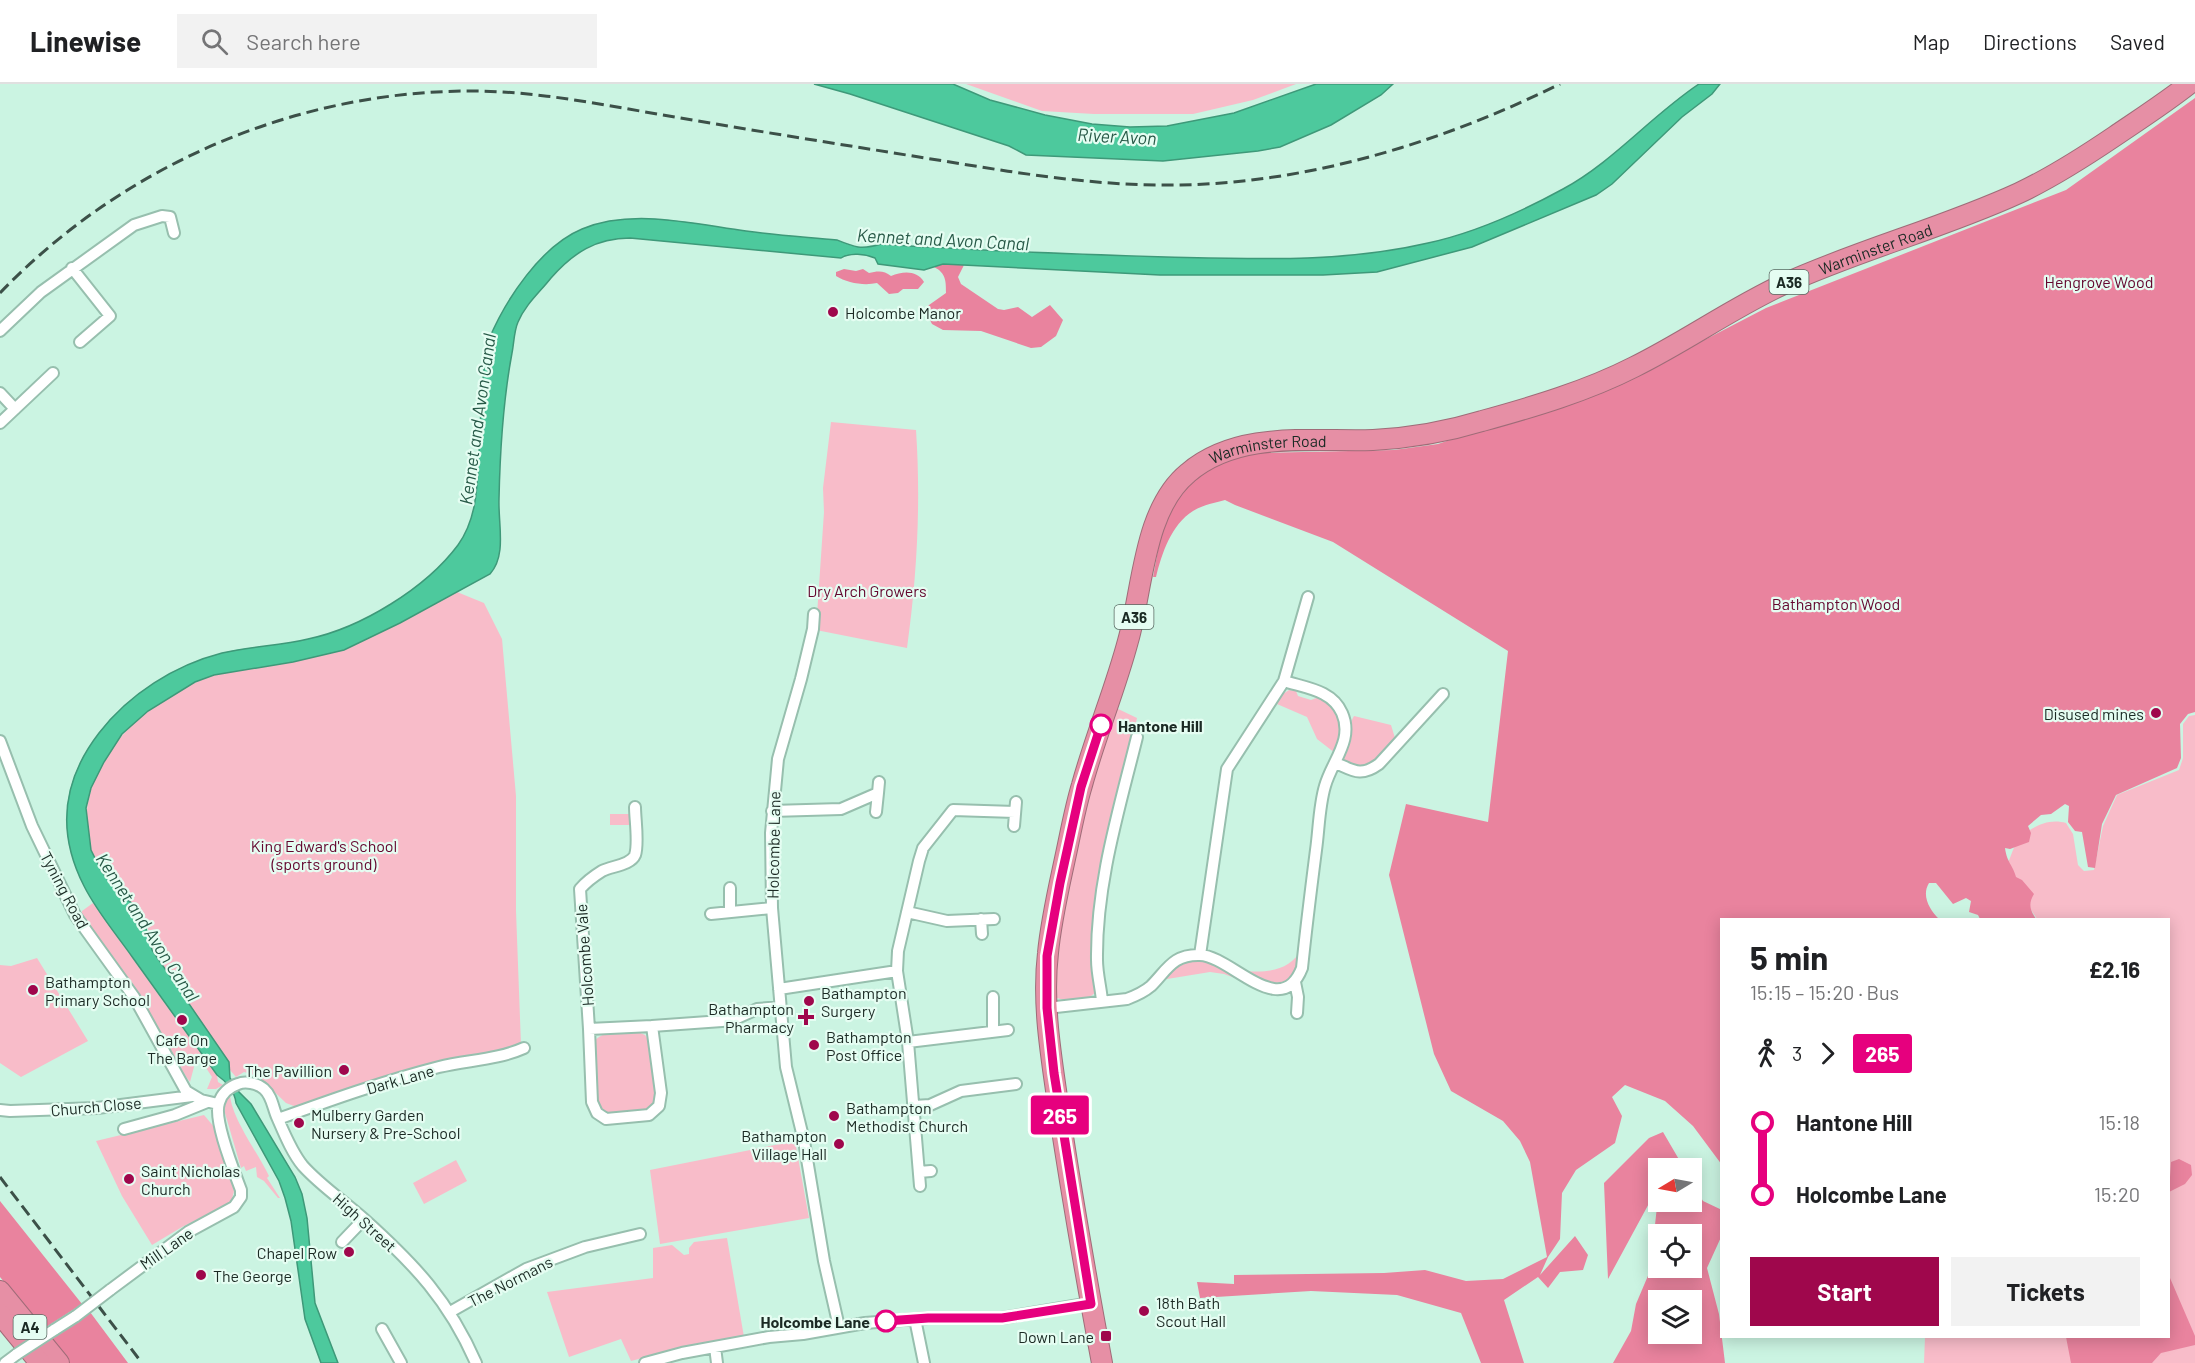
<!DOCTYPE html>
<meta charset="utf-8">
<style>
:root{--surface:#fff;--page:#f2f2f2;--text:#202124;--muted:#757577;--line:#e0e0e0;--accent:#9f074c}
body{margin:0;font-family:Barlow,sans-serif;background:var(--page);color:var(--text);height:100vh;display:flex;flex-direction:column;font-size:22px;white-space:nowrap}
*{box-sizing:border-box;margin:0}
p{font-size:20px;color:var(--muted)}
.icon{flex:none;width:33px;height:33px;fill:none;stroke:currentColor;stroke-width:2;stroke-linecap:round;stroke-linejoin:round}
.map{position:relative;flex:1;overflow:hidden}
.drawer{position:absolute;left:1720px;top:834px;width:450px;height:420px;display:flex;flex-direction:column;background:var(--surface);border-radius:0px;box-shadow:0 3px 15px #0003}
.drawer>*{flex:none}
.badge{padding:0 12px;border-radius:4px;font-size:21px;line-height:39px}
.needle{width:39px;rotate:260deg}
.buttons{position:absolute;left:1648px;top:1074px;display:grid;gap:12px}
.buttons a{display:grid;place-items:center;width:54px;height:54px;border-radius:0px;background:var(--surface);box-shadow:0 3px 15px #0003;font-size:30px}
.map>.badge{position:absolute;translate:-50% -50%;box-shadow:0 0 0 3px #fff}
.legs{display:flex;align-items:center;gap:9px;height:66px;padding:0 30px;font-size:20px}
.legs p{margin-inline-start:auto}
.overview{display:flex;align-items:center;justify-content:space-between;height:102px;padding:0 30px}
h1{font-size:33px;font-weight:700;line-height:45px}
.action{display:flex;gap:12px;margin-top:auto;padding:12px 30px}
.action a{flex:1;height:69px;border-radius:0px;background:var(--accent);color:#fff;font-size:24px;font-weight:700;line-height:69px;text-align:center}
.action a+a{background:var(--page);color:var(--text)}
ul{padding:0 30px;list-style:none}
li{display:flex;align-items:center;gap:21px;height:72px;font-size:22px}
li i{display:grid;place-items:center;width:9px;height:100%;margin:0 8px;background:currentColor}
li i::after{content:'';width:15px;height:15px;margin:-8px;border:4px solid;border-radius:50%;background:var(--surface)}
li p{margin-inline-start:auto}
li:first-child i{background:linear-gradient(#0000 50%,currentColor 0)}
li:last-child i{background:linear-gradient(currentColor 50%,#0000 0)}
header{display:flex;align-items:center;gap:36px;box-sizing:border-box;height:84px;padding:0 30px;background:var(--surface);border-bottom:2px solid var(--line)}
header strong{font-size:28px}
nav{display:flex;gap:33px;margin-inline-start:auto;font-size:21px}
.search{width:420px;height:54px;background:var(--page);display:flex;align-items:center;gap:15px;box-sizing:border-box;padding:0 21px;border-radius:0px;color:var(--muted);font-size:22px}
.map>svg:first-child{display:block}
</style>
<header>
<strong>Linewise</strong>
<div class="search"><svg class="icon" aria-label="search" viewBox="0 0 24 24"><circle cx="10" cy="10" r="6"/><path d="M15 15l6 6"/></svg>Search here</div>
<nav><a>Map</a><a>Directions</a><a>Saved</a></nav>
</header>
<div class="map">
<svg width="2195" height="1279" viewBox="0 0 2195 1279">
<rect width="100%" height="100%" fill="#cbf4e2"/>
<path fill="#f8bcc9" d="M966,0H1296L1253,16L1193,30H1094L1042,27Z
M831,338L916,346C921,419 917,492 907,564L816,546L824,428L823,404Z
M457,508L484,519L502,555L516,712V827L521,961L439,981L302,1025L286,1019L258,992L244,988L236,993L230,986L229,978L158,876C151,866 152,856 148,845C144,838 139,829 134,822C130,816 124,815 120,811C108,800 94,780 90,765C69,684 144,615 214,591L344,566L400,539Z
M1289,606L1296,607L1298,612L1311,616L1319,613C1344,630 1343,642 1335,669L1317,655L1307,633L1277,620L1283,610Z
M1114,623L1137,634L1102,783L1097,906C1090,918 1069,918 1057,914L1053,904L1055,874L1070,779Z
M2195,631V1279H1924L1925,1253L2169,1252V836L2037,835L2013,798L2007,781C2010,775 2012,767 2015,762C2025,745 2047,733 2066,739L2073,750L2078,781L2084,787L2094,786L2103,742L2117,711L2179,686L2183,674V640L2189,632Z
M1354,632L1391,641L1395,654L1374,679L1358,685L1343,676C1344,670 1347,667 1349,662C1353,649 1346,646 1354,632Z
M610,730H630L634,741H610Z
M93,819L217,992L218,998L223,1001L216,1005H207L212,993L197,970L192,974L194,983L190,998L187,994L124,888L81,834L82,827Z
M1302,864C1299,902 1275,908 1246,887C1269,889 1291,886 1302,864Z
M37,874L88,957L21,993L0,979V881L11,882Z
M1191,875H1207L1243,897L1224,890L1210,888L1161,896L1174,883Z
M638,948L645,951L649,957L657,1009L655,1020L647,1027L607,1031L600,1027L596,1017L594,958C602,945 624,949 638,948Z
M230,1011C232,1035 258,1069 269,1092L267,1094L280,1114H278L264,1097L257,1093L256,1083L246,1087L244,1082L241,1084L225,1029L224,1020Z
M204,1031L215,1044L234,1107L232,1115L228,1120L182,1143L152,1161L122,1112L96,1057Z
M795,1057L809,1134L660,1160L650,1086Z
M456,1076L467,1097L424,1120L413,1099Z
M727,1154L744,1253L699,1259L631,1277L621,1255L569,1273L547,1208L653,1194V1164L672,1161L684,1171L689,1170V1164L694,1158Z"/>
<path fill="#e9839e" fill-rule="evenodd" d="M2195,14V628L2188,630L2180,640L2181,674L2177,684L2116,711L2102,740L2095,784L2088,783L2082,748L2075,747L2068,738L2069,722L2065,720L2051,730L2041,731L2028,742L2031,749L2029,758L2010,765L2005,764C2007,779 2013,781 2016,793L2022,796L2034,810C2028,820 2030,826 2036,835H1980L1978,831L1969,828L1971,817L1966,814L1953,820L1936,799H1929C1921,812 1930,826 1939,835L1722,836V1081L1693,1042L1665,1017L1625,1001L1612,1013L1622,1032L1615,1059L1576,1086L1562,1109L1560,1155L1548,1173L1540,1191L1575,1152L1588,1171L1583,1186L1560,1188L1548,1204L1538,1193L1504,1216L1524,1279H1481L1461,1229L1397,1211L1311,1207L1200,1214L1197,1198L1234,1200V1191L1384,1189L1425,1186L1466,1197L1503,1195L1547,1173L1530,1078L1520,1057L1503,1037L1451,1007L1434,970L1389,791L1406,720L1488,738L1508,567L1333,458L1235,421L1225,416C1215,419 1202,421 1193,427C1171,441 1162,469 1156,493H1153L1162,445L1181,406L1209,384L1228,376L1256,369L1394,366L1438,360L1633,293L1766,224L2066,106Z
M943,180L964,181L958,193L961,200L998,225L1004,226L1018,223L1032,233L1050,221L1063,236L1056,252L1041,263L1031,264L981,247L943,246L932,240L925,226L929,221L946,209C946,197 946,189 934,183Z
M844,185L856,187L863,185L869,189C877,187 884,186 891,192C903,187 917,186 924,198L918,205H903L898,209L889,210L877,199C864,202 847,199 836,192V188Z
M1663,1048L1684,1084H1659V1101L1608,1195L1604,1099L1649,1054Z
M2179,1075L2191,1081L2192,1091L2185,1100L2169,1108L2171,1078Z
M1692,1099L1703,1117L1722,1126V1151L1707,1184L1719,1230L1725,1279H1613L1631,1247L1636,1220L1650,1187L1659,1104V1118H1692ZM1659,1150H1692V1184H1659ZM1659,1216H1692V1250H1659Z
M0,1117L82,1220L43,1245L0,1193Z
M2170,1194L2195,1252V1261L2161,1269L2152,1279H2071L2066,1253L2169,1252Z
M90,1228L128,1279H66L49,1257Z"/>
<path fill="#4dc99d" stroke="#3e9979" stroke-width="1.5" d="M814,0H953L990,16L1045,31L1092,40L1130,43L1167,42L1234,29L1316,0H1393L1381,11L1331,41L1280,63L1258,67L1163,77L1026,71L1009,62L850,10Z
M1699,0H1720L1712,10L1682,33L1612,100L1596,111L1472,163L1377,188L1323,191H1160L943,180L924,186L878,180L875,174C865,170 850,168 841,174L630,154C596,154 573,169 551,194C540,208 525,221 518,238C514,247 514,259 512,269C503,317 500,367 499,415C498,440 507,471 490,490L400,539L344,566L293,578L214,591L195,598L148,627L122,650L104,678L91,704L86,724L91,766L102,788L121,812L132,819L142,830L152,866L229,978L230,994L239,1008L251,1020L295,1093L302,1110L307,1134L315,1219L338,1279H321L305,1235L291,1137L285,1114L279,1097L236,1019C235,1008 226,997 217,991C189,952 161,913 133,874C117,851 97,828 84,802C56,747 62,697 99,649C129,610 175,581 222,569C250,562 280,562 308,555C361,544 426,504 458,461C478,433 477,400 479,367C481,330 481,291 489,255C506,215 541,162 582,145C632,124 694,140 746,147C776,151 806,153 837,156C854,163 861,166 881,160C976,167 1071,170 1166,173C1254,175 1342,179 1428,159C1474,149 1521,128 1563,105C1613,78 1651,32 1699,0Z"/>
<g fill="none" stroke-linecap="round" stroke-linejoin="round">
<defs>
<path id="street" d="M72,184L110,232L80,258
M0,247L41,208L134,141L162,132L170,133L174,149
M0,309L15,325
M0,339L53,289
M814,530L813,545L801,595L778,675L771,749L772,824L786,983L804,1057L824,1177L839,1243
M1284,597L1308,513
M0,657L32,742L75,831L134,913L186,1007L201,1016L218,1020
M1336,679C1354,687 1361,693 1379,680L1443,610
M772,727L841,725L878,709L879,698
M876,728L878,709
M1014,742L1016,718
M730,804V828
M907,828L947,837L994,835
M711,830L772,824
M981,835L982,850
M897,887L898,867L919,777L923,764L953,726L1015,728
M1295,898L1298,913L1297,929
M779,905L897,887L908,958L920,1102
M1102,917C1101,904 1097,890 1097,876C1096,800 1119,726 1137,653
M1047,924L1127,915C1135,912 1144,908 1151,902C1167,886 1173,870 1200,871C1231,872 1281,938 1302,884C1306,845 1311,805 1316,766C1319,745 1319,722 1325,702C1332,677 1354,656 1342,629C1332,606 1306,604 1284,597L1227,685L1200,871
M652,942L661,1009L659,1022L649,1031L606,1035L597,1029L592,1018L589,945Z
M652,942L722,937L735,935L757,925L781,923
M589,945L580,805C586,798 594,792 602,787C612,782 631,781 635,771C639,760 635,735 635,723
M993,948V913
M908,958L1008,946
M914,1022L930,1021L961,1007L1016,1000
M0,1026L10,1027L97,1024L192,1012
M278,1035C331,1016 384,997 439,983C468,976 497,976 524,964
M124,1045L175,1031L207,1018
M919,1088L931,1087
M342,1158L364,1135
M110,1206L188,1148L234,1123L241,1113V1106C234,1087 213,1036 219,1019C221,1010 229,1003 238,1000C245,997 257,999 264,1005C272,1012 273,1024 277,1033C284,1049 292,1069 303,1082C321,1102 345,1118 365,1136C415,1181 449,1217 476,1279
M450,1228L526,1185L585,1163L640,1150
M915,1235L924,1279
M382,1245L401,1279
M54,1246L76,1232
M715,1263L717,1279
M5,1279L17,1270
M645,1279L682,1269L769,1253L803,1250L865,1239L928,1234H1002L1091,1219"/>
<g id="highway">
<path d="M0,1207L59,1279"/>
<path d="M0,1230L40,1279"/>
<path id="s1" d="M1102,1279C1086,1193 1071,1107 1058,1020C1051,971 1042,919 1048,869C1051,836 1059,803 1066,770C1071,747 1075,724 1082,701C1095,653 1115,606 1128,557C1143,505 1143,426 1188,389C1238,346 1312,358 1373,356C1410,354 1446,348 1482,337C1533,323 1587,307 1634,283C1685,258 1732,224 1784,200C1861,165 1943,144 2019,109C2053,93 2084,73 2115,52C2140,35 2165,19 2189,0"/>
</g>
</defs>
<use href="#street" stroke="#97bfae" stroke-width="14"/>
<use href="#highway" stroke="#9f6c78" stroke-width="22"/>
<use href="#street" stroke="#fff" stroke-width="10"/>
<use href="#highway" stroke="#e68fa5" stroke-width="20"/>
<path stroke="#3c5048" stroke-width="3" stroke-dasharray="12 6" stroke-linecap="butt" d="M0,209C122,82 294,7 471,7C540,7 608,22 675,33C756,47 838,60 919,73C1000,86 1082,101 1164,101C1301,102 1438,60 1560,0
M0,1093L142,1279"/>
<defs>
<path id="street-bridge" d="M76,1232L110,1206
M17,1270L54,1246"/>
</defs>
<use href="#street-bridge" stroke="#97bfae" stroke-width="14" stroke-linecap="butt"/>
<use href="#street-bridge" stroke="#fff" stroke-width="10"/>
</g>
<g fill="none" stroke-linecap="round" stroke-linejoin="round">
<defs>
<path id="line-1" d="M886,1237L928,1234H1002L1091,1220L1054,989L1047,924V872L1060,799L1081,703L1101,641"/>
</defs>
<use href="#line-1" stroke="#fff" stroke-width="14"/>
<use href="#line-1" stroke="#e6007e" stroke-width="9"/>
</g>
<g fill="#9f074c" stroke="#e5fdf2" stroke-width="2">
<circle cx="833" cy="228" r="6"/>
<circle cx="2156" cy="629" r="6"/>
<circle cx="33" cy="906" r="6"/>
<circle cx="809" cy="917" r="6"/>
<path d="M803 924h6v6h6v6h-6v6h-6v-6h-6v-6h6z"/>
<circle cx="182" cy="936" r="6"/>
<circle cx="814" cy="961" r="6"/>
<circle cx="344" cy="986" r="6"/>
<circle cx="834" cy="1032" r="6"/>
<circle cx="299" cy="1039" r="6"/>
<circle cx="839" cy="1060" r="6"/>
<circle cx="129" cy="1095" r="6"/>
<circle cx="349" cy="1168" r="6"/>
<circle cx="201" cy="1191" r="6"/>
<circle cx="1144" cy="1227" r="6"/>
<rect x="1100" y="1246" width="12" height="12" rx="3"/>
</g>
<g fill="#fff" stroke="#e6007e" stroke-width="3">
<circle cx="1101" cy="641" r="10"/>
<circle cx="886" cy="1237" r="10"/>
</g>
<g text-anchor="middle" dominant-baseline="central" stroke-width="4.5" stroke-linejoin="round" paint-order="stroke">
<g fill="#e5fdf2" stroke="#586962" stroke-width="1.5">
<rect x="1769.5" y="186" width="39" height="24" rx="4.5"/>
<rect x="1114.5" y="521" width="39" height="24" rx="4.5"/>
<rect x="13.5" y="1231" width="33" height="24" rx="4.5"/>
</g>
<g font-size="15" font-weight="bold" fill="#1b2a24">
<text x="1789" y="198">A36</text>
<text x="1134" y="533">A36</text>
<text x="30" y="1243">A4</text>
</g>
<g font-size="16" fill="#1b2a24" stroke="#e5fdf2">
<text stroke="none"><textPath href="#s1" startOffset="1653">Warminster Road</textPath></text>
<text stroke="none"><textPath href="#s1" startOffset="1005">Warminster Road</textPath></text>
<text transform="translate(773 761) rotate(-89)">Holcombe Lane</text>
<text transform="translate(65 806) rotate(62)">Tyning Road</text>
<text transform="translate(584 871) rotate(-94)">Holcombe Vale</text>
<text transform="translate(400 995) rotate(-16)">Dark Lane</text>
<text transform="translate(96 1022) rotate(-5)">Church Close</text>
<text transform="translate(365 1138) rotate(42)">High Street</text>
<text transform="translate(166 1164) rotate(-35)">Mill Lane</text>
<text transform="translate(510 1197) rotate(-27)">The Normans</text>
</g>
<g font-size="16" fill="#64062e" stroke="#e5fdf2">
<text x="2099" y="197">Hengrove Wood</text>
<text x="867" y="506">Dry Arch Growers</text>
<text x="1836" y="519">Bathampton Wood</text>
<text x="324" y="761">King Edward's School<tspan x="324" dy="18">(sports ground)</tspan></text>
</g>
<g font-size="16" fill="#1b2a24" stroke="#e5fdf2" text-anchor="start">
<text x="845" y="228">Holcombe Manor</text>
<text x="2144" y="629" text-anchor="end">Disused mines</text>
<text x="45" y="897">Bathampton<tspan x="45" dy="18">Primary School</tspan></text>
<text x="821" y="908">Bathampton<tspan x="821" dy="18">Surgery</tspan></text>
<text x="794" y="924" text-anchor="end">Bathampton<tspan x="794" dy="18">Pharmacy</tspan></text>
<text x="826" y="952">Bathampton<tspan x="826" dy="18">Post Office</tspan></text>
<text x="182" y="955" text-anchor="middle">Cafe On<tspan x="182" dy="18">The Barge</tspan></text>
<text x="332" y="986" text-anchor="end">The Pavillion</text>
<text x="846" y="1023">Bathampton<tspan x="846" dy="18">Methodist Church</tspan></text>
<text x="311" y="1030">Mulberry Garden<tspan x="311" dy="18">Nursery &amp; Pre-School</tspan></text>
<text x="827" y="1051" text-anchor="end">Bathampton<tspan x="827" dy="18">Village Hall</tspan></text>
<text x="141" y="1086">Saint Nicholas<tspan x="141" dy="18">Church</tspan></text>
<text x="337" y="1168" text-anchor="end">Chapel Row</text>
<text x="213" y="1191">The George</text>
<text x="1156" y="1218">18th Bath<tspan x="1156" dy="18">Scout Hall</tspan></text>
<text x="1094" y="1252" text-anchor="end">Down Lane</text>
</g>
<g font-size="16" font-weight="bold" fill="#1b2a24" stroke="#e5fdf2" text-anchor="start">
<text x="1118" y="641">Hantone Hill</text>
<text x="870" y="1237" text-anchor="end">Holcombe Lane</text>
</g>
<g font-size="18" font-style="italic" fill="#285a48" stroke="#e5fdf2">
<text transform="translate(1117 52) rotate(3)">River Avon</text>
<text transform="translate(943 155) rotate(3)">Kennet and Avon Canal</text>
<text transform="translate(477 335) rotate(-82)">Kennet and Avon Canal</text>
<text transform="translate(148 843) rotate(57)">Kennet and Avon Canal</text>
</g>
</g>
</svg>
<div class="buttons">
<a><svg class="needle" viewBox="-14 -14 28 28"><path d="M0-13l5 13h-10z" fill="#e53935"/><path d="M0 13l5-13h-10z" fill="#757577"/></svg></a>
<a><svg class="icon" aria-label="locate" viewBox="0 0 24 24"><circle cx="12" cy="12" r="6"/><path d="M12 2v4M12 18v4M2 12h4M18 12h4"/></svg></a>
<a><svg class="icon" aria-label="layers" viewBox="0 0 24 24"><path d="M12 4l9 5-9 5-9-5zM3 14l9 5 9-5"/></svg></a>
</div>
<b class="badge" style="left:1060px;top:1031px;background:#e6007e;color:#fff">265</b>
<section class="drawer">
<div class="overview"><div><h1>5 min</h1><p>15:15 – 15:20 · Bus</p></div><b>£2.16</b></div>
<div class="legs"><svg class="icon" aria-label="walk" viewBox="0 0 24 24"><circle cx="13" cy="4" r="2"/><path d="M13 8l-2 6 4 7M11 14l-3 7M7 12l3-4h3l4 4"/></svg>3<svg class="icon" aria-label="forward" viewBox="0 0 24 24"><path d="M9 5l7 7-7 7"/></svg><b class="badge" style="background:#e6007e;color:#fff">265</b></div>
<ul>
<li><i style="color:#e6007e"></i><b>Hantone Hill</b><p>15:18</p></li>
<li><i style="color:#e6007e"></i><b>Holcombe Lane</b><p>15:20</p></li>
</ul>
<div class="action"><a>Start</a><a>Tickets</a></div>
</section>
</div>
